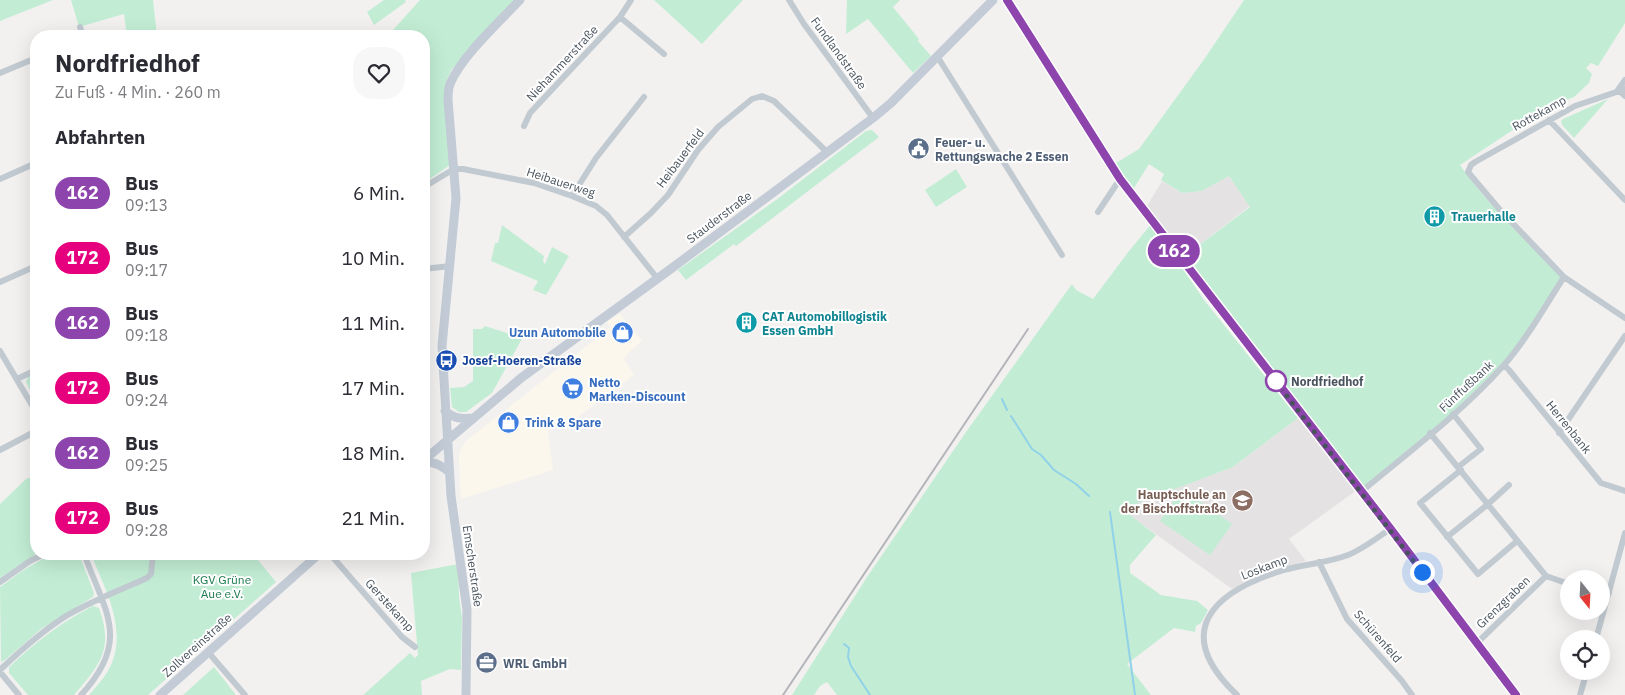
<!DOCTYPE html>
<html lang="de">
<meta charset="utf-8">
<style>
:root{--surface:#fff;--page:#f7f7f7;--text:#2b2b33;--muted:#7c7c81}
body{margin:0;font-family:"IBM Plex Sans",sans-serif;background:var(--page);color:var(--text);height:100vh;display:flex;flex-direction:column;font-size:19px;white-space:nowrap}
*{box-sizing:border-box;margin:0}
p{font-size:16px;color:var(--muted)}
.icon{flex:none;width:28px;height:28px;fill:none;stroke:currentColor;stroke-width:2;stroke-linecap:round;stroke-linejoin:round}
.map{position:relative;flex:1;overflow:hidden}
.panel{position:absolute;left:30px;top:30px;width:400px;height:530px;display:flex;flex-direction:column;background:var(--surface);border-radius:20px;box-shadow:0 5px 20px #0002}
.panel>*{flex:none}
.badge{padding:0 10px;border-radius:16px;font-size:18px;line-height:32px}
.needle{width:32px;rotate:162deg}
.tools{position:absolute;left:1560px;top:570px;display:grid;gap:10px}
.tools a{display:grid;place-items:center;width:50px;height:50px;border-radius:50%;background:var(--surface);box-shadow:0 5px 20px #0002;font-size:25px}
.you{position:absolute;width:25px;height:25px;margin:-12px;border:4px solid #fff;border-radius:50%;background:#1a73e8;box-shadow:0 0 0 8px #1a73e833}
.map>.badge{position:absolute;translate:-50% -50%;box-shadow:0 0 0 2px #fff}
h2{padding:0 25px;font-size:19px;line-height:45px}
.round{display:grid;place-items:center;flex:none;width:52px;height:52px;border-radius:20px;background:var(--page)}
.overview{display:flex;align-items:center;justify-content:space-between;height:85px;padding:0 25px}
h1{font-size:24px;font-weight:700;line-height:38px}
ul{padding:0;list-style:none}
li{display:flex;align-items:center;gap:15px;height:65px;padding:0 25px}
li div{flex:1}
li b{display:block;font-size:19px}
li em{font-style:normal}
li .badge{min-width:55px;font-weight:700;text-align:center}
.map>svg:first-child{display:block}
</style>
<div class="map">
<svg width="1625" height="695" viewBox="0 0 1625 695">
<rect width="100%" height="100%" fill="#f3f1f0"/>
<path fill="#fbf7ec" d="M620,314L642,341L630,351L624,359L634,375L575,419L548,431L553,470L461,499L459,457L461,449L466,441L611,327L607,322Z"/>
<path fill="#e4e2e2" d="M1229,176L1250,206L1182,258L1144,211L1162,181L1182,193L1202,191Z
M1298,418L1357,490L1289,539L1306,561L1262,573L1232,589L1121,509L1233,467Z"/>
<path fill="#c2edd4" d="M0,0H53L0,21Z
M71,0H153L157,36H127L124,14L79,27Z
M384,0H405L406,2L374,25L367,12Z
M420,0H516L452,69L448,77L445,86L450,165L424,183V36H393V30Z
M654,0H743L702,44Z
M847,0H900L893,7L919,39L918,41L931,56L913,73L868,19L846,34Z
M1244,0H1625V23L1598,66L1591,63L1586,68L1592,74L1589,83L1574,97L1546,108L1460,165C1489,207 1527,241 1564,277L1503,364L1452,413L1361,489L1182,258L1250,207L1229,176L1202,191L1182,193L1161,180L1164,174L1149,164L1131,193L1116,163L1139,149L1205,58Z
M1608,99L1574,138L1562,125L1561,121L1563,119Z
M872,130L879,137L736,246L734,244L686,280L678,270L776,200L866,131Z
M956,169L967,187L936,207L925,190Z
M1152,223L1204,300L1298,418L1233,467L1122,509L1156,535L1130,565V573L1161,595L1197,601L1208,610L1201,623L1196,626L1195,632L1174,628L1127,664L1151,695H837L827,682L820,686L814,695H792L867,577L966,432L1072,284L1076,290L1093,299L1129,251Z
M502,225L544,256L543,261L545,264L552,247L569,256L546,295L533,290L538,281L491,261L495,243H498Z
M485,326L519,337L521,334L524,335L492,393L466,412H459L452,407L450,388L464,387L473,381V329H482Z
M36,373V402L26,382L28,377Z
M36,475V554L0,578V504L26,479Z
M1182,489L1232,524L1210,555L1160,521Z
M51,554H79L94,593L93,597L41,629L5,660L1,662L0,587L22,571Z
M91,554H253L276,582L148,695H89C96,687 103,679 108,671C130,632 105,590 91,554Z
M458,564L459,597L462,617L461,670L450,669L421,681L422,695H363L410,653L415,658L418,655L411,573Z
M93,606L99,608C114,649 100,665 74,695H28L9,673V667C35,643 61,622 93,606Z
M214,667L236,695H183Z"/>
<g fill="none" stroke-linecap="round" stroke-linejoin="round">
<path stroke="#91d2e8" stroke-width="2" d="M1002,399L1007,410
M1011,416L1032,449L1041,455L1054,470L1076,484L1089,496
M1110,512L1135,695
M844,644L849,648L848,657L851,666L870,695"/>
<path stroke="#c2cad1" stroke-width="6" d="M789,0L804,24L873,118
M1007,0L1120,179L1390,529L1516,695
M620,17L664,54
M80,27L83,36
M937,56L1062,255
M0,73L36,58
M1625,80L1618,90L1625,96
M1625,89L1575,106L1475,162L1471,165L1468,172L1500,210L1564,277L1625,318
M1549,120L1625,200
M524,126L530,113L620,17L631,0
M0,179L36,163
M424,187L454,169H463L534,183L572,196L596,206L607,215L657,278
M572,196L596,158L644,97
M1098,212L1120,179
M624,237L651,213L668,195L698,150L718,127L752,99L762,96L774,101L827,152
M424,269L450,266
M0,282L36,266
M0,351L36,412
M1504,365L1509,370L1601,483L1625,491
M17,379L36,370
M1453,414L1481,449L1458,467
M1430,433L1546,576L1569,584
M1559,433L1625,336
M0,450L36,431
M1461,470L1420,503L1478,574L1517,541
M1361,492C1409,452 1462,412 1504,365C1527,339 1545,306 1564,277
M1447,537L1487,505L1509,485
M306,554L312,560
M330,554L402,637L415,647
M1319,562L1347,619L1402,681L1412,695
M0,582L30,561L44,554
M1601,591L1609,593
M1596,639L1625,533
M1476,644L1546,576
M208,652L245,695
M0,670C21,650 42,631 66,616C92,601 120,590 147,578L151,574L153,554
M0,672L19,695
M81,695C131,641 106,613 84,554
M1237,695C1171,632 1212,592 1284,570C1305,564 1327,563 1348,555C1363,549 1377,538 1390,529
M1580,695L1587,671"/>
<path stroke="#c2cbd6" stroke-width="9" d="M445,411C455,419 461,419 473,418
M424,460L521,378L672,268L873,118L891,103L993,0
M424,462C435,462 441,465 449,472
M160,695L319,554
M466,695L467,610L451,496L442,346L456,198L448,100C448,95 448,89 450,84C461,57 499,22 520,0"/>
<path stroke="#b3b5ba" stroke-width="2" d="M783,695L1028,329"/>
</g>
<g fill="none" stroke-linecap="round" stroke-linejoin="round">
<defs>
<path id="line" d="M1007,0L1120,179L1390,528L1516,695"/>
</defs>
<use href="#line" stroke="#fff" stroke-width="11"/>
<use href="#line" stroke="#8e44ad" stroke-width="8"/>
<path stroke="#49535d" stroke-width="5" stroke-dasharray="0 9" d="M1276,381L1273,378L1422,572"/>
</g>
<defs>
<symbol id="civic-disc" viewBox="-11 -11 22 22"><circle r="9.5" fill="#5c6f8a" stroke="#fff"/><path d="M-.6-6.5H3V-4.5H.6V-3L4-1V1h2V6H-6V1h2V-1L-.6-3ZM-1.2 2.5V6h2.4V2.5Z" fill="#fff"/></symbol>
<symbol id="building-disc" viewBox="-11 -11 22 22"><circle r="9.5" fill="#0f9aa8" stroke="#fff"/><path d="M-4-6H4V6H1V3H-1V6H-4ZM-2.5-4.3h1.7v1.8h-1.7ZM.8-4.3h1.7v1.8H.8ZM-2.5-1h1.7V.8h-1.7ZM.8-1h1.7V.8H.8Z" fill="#fff"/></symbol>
<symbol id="shop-disc" viewBox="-11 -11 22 22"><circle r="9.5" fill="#3f7fe0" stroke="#fff"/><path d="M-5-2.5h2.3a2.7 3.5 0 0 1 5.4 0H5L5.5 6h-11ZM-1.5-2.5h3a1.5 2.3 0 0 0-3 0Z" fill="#fff"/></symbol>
<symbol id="bus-disc" viewBox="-11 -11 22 22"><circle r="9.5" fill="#1a4fb4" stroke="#fff"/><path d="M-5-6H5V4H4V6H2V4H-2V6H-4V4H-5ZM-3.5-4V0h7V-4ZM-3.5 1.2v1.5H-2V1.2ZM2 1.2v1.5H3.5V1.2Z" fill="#fff"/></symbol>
<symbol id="supermarket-disc" viewBox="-11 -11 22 22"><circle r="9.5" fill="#3f7fe0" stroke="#fff"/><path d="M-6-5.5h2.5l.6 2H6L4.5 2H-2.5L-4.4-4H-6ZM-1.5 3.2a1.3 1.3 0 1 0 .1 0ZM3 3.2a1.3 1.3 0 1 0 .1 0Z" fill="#fff"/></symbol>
<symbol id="school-disc" viewBox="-11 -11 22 22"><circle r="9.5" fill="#8d6e63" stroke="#fff"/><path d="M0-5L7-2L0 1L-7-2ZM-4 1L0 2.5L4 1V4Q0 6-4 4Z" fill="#fff"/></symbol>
<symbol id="office-disc" viewBox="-11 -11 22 22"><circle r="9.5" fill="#5c6f8a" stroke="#fff"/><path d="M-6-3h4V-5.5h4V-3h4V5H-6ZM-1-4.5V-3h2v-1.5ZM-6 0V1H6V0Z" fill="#fff"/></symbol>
</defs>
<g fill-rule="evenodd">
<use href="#civic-disc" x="906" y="136" width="25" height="25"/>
<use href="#building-disc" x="1422" y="204" width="25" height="25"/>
<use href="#building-disc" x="734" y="310" width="25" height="25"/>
<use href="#shop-disc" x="610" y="320" width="25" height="25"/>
<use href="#bus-disc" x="434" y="348" width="25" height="25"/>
<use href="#supermarket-disc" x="560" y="376" width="25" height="25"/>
<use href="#shop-disc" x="496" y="410" width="25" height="25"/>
<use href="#school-disc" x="1230" y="488" width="25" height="25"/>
<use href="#office-disc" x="474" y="650" width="25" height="25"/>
</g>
<circle fill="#fff" stroke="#8e44ad" stroke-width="2.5" cx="1276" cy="381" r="10"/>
<g text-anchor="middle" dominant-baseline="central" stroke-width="4" stroke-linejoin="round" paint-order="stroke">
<g font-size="12" fill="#49535d" stroke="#fff">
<text transform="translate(839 53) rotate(54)">Fundlandstraße</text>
<text transform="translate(562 63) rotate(-47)">Niehammerstraße</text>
<text transform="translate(1539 113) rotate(-29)">Rottekamp</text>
<text transform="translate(680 158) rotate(-53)">Heibauerfeld</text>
<text transform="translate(561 182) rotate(18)">Heibauerweg</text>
<text transform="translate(719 217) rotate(-37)">Stauderstraße</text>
<text transform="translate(1466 386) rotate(-43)">Fünffußbank</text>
<text transform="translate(1569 427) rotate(51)">Herrenbank</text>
<text transform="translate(473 566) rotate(82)">Emscherstraße</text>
<text transform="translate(1264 567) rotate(-21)">Loskamp</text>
<text transform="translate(1503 602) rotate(-44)">Grenzgraben</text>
<text transform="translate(390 605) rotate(48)">Gerstekamp</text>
<text transform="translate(1378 636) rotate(49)">Schürenfeld</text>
<text transform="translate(197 645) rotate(-42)">Zollvereinstraße</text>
</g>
<g font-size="12" font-weight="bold" fill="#4e5e75" stroke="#fff" text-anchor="start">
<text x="935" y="142">Feuer- u.<tspan x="935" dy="14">Rettungswache 2 Essen</tspan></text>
<text x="503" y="663">WRL GmbH</text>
</g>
<g font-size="12" font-weight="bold" fill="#0d838f" stroke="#fff" text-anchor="start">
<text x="1451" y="216">Trauerhalle</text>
<text x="762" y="316">CAT Automobillogistik<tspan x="762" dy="14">Essen GmbH</tspan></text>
</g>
<g font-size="12" font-weight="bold" fill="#366cbe" stroke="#fff" text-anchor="start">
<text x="606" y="332" text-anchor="end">Uzun Automobile</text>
<text x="589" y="382">Netto<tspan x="589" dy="14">Marken-Discount</tspan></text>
<text x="525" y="422">Trink &amp; Spare</text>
</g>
<g font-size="12" font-weight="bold" fill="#164399" stroke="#fff" text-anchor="start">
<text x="462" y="360">Josef-Hoeren-Straße</text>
</g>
<g font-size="12" font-weight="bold" fill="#49535d" stroke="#fff" text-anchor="start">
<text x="1291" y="381">Nordfriedhof</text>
</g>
<g font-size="12" font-weight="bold" fill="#785e54" stroke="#fff" text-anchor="end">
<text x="1226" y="494">Hauptschule an<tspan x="1226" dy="14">der Bischoffstraße</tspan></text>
</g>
<g font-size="12" fill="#1d7c50" stroke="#fff">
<text x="222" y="579">KGV Grüne<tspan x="222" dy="14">Aue e.V.</tspan></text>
</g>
</g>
</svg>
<div class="tools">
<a><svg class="needle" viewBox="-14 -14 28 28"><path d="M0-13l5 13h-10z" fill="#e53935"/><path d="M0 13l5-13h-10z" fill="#7c7c81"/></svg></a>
<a><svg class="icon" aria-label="locate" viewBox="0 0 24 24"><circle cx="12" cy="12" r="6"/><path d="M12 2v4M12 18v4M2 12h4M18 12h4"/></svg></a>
</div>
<div class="you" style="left:1422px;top:572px"></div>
<b class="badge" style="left:1174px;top:251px;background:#8e44ad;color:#fff">162</b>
<section class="panel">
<div class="overview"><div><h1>Nordfriedhof</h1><p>Zu Fuß · 4 Min. · 260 m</p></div><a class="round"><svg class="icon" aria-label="heart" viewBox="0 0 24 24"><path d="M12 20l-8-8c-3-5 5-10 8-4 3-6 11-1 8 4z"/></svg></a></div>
<h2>Abfahrten</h2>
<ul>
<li><span class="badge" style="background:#8e44ad;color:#fff">162</span><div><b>Bus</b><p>09:13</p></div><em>6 Min.</em></li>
<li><span class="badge" style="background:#e6007e;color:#fff">172</span><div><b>Bus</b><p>09:17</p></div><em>10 Min.</em></li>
<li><span class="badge" style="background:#8e44ad;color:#fff">162</span><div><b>Bus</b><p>09:18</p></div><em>11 Min.</em></li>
<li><span class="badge" style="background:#e6007e;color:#fff">172</span><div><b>Bus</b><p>09:24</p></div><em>17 Min.</em></li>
<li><span class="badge" style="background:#8e44ad;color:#fff">162</span><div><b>Bus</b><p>09:25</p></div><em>18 Min.</em></li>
<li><span class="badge" style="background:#e6007e;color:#fff">172</span><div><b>Bus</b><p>09:28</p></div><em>21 Min.</em></li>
</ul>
</section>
</div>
